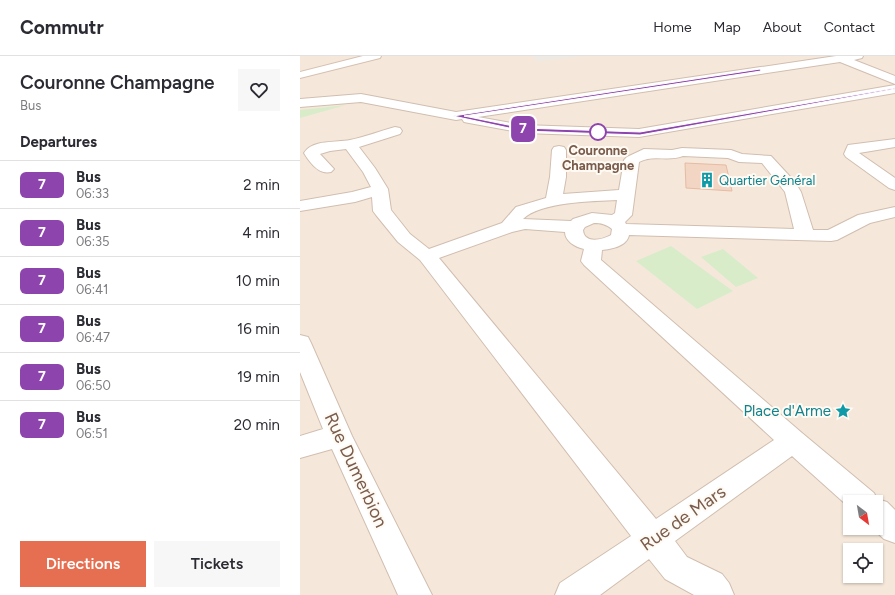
<!DOCTYPE html>
<meta charset="utf-8">
<style>
:root{--surface:#fff;--page:#f7f7f7;--text:#2b2b33;--muted:#7c7c81;--line:#e1e1e2;--accent:#e76f51}
body{margin:0;font-family:Figtree,sans-serif;background:var(--page);color:var(--text);height:100vh;display:flex;flex-direction:column;font-size:15px;white-space:nowrap}
*{box-sizing:border-box;margin:0}
p{font-size:13px;color:var(--muted)}
.icon{flex:none;width:22px;height:22px;fill:none;stroke:currentColor;stroke-width:2;stroke-linecap:round;stroke-linejoin:round}
.map{position:relative;flex:1;overflow:hidden}
.details{display:flex;flex-direction:column;background:var(--surface);width:300px}
.details>*{flex:none}
.badge{padding:0 8px;border-radius:6px;font-size:14px;line-height:26px}
.needle{width:26px;rotate:149deg}
.controls{position:absolute;left:543px;top:439px;display:grid;gap:8px}
.controls a{display:grid;place-items:center;width:40px;height:40px;border-radius:0px;background:var(--surface);box-shadow:0 1px 3px #0004;font-size:20px}
.map>.badge{position:absolute;translate:-50% -50%;box-shadow:0 0 0 2px #fff}
h2{padding:0 20px;font-size:15px;line-height:36px}
.round{display:grid;place-items:center;flex:none;width:42px;height:42px;border-radius:0px;background:var(--page)}
.headline{display:flex;align-items:center;justify-content:space-between;height:68px;padding:0 20px}
h1{font-size:19px;font-weight:600;line-height:30px}
.primary-button{display:flex;gap:8px;margin-top:auto;padding:8px 20px}
.primary-button a{flex:1;height:46px;border-radius:0px;background:var(--accent);color:#fff;font-size:16px;font-weight:600;line-height:46px;text-align:center}
.primary-button a+a{background:var(--page);color:var(--text)}
ul{padding:0;list-style:none}
li{display:flex;align-items:center;gap:12px;height:48px;padding:0 20px;border-top:1px solid var(--line)}
li div{flex:1}
li b{display:block;font-size:15px}
li em{font-style:normal}
li .badge{min-width:44px;font-weight:700;text-align:center}
header{display:flex;align-items:center;gap:24px;box-sizing:border-box;height:56px;padding:0 20px;background:var(--surface);border-bottom:1px solid var(--line)}
header strong{font-size:19px}
nav{display:flex;gap:22px;margin-inline-start:auto;font-size:14px}
main{display:flex;flex:1;min-height:0}
.map>svg:first-child{display:block}
</style>
<header>
<strong>Commutr</strong>
<nav><a>Home</a><a>Map</a><a>About</a><a>Contact</a></nav>
</header>
<main>
<section class="details">
<div class="headline"><div><h1>Couronne Champagne</h1><p>Bus</p></div><a class="round"><svg class="icon" aria-label="heart" viewBox="0 0 24 24"><path d="M12 20l-8-8c-3-5 5-10 8-4 3-6 11-1 8 4z"/></svg></a></div>
<h2>Departures</h2>
<ul>
<li><span class="badge" style="background:#8e44ad;color:#fff">7</span><div><b>Bus</b><p>06:33</p></div><em>2 min</em></li>
<li><span class="badge" style="background:#8e44ad;color:#fff">7</span><div><b>Bus</b><p>06:35</p></div><em>4 min</em></li>
<li><span class="badge" style="background:#8e44ad;color:#fff">7</span><div><b>Bus</b><p>06:41</p></div><em>10 min</em></li>
<li><span class="badge" style="background:#8e44ad;color:#fff">7</span><div><b>Bus</b><p>06:47</p></div><em>16 min</em></li>
<li><span class="badge" style="background:#8e44ad;color:#fff">7</span><div><b>Bus</b><p>06:50</p></div><em>19 min</em></li>
<li><span class="badge" style="background:#8e44ad;color:#fff">7</span><div><b>Bus</b><p>06:51</p></div><em>20 min</em></li>
</ul>
<div class="primary-button"><a>Directions</a><a>Tickets</a></div>
</section>
<div class="map">
<svg width="595" height="539" viewBox="0 0 595 539">
<rect width="100%" height="100%" fill="#fdf6ec"/>
<path fill="#f5e8da" fill-rule="evenodd" d="M0,0H595V539H0ZM550,446H576V472H550ZM550,494H576V520H550Z"/>
<path fill="#efe9e4" d="M232,0H285L237,6Z"/>
<path fill="#d8ecc9" d="M46,49L0,62V54Z
M371,190L433,235L397,253L336,205Z
M423,193L458,222L436,231L401,201Z"/>
<path fill="#f3d5c3" stroke="#e6bba3" d="M385,107L426,109L432,135L386,132Z"/>
<g fill="none" stroke-linecap="round" stroke-linejoin="round">
<defs>
<path id="minor" d="M536,0H563L562,2L554,4L595,20V28L540,6L178,61L223,69L339,73L595,29V37L339,81L223,77L169,67L164,66L162,63L156,64L61,46L0,51V43L61,38L156,56Z
M95,71L100,72L102,75L100,78L59,91L75,112L88,133L91,154L110,178L129,193L202,167L216,151L246,142L250,121L252,94L254,91L259,90L264,91L266,94V121L263,138L319,134L324,104L327,101L344,93L372,94L382,92L431,94L442,98L471,100L495,126L501,136L513,174H528L558,159L595,151V161L570,167L537,184L531,185L329,179C327,190 312,193 302,194L301,204L502,377L574,437L577,443L587,446L595,454V487L584,483L572,472H576V446H550V452L492,400L375,485L387,501L422,518L429,527L434,539H394L365,523L349,503L300,539H255L260,527L331,480L120,204L98,186L76,159L73,155L72,141L55,146L0,155V145L52,136L71,131L63,116L46,93L30,95L20,98L34,113L31,116C19,119 10,107 4,97C13,83 36,87 50,84C65,81 80,75 95,71ZM383,100L428,102L439,106L462,107L485,136L494,173L326,168L325,166L332,159L339,106C353,98 368,106 383,100ZM317,144L315,157L312,159L292,157L273,163L271,165L223,163C240,146 293,145 317,144ZM294,167C301,167 306,168 312,173L311,179C302,184 284,188 283,174L285,171ZM225,173L265,176C265,185 275,191 284,193L281,205L284,209L474,384L356,463L139,202L212,176Z
M595,83V91L559,97L595,122V134L589,132L546,101L544,98L548,89Z
M0,279L8,281L11,287L52,380L132,539H98L32,393L0,402V380L23,373L0,316Z"/>
<path id="secondary" d="M63,0H81L80,2L0,22V16Z"/>
</defs>
<use href="#minor" stroke="#d1beb0" stroke-width="2"/>
<use href="#secondary" stroke="#d6c0b0" stroke-width="2"/>
<use href="#minor" fill="#fff" fill-rule="evenodd"/>
<use href="#secondary" fill="#fff" fill-rule="evenodd"/>
</g>
<path fill="#8e44ad" stroke="#fff" d="M460,13L461,15L164,60L223,72L340,76L595,32V33L340,79L223,75L153,60Z"/>
<defs>
<symbol id="building-bare" viewBox="-9 -9 18 18"><path d="M-4-6H4V6H1V3H-1V6H-4ZM-2.5-4.3h1.7v1.8h-1.7ZM.8-4.3h1.7v1.8H.8ZM-2.5-1h1.7V.8h-1.7ZM.8-1h1.7V.8H.8Z" fill="#0f9aa8" stroke="#fffaf3" stroke-width="2.5" paint-order="stroke"/></symbol>
<symbol id="sight-bare" viewBox="-9 -9 18 18"><path d="M0-6L1.8-2.2L6-1.7L2.9 1.2L3.7 5.4L0 3.3L-3.7 5.4L-2.9 1.2L-6-1.7L-1.8-2.2Z" fill="#0f9aa8" stroke="#fffaf3" stroke-width="2.5" paint-order="stroke"/></symbol>
</defs>
<g fill-rule="evenodd">
<use href="#building-bare" x="396" y="113" width="22" height="22"/>
<use href="#sight-bare" x="532" y="344" width="22" height="22"/>
</g>
<circle fill="#fff" stroke="#8e44ad" stroke-width="2" cx="298" cy="76" r="8"/>
<g text-anchor="middle" dominant-baseline="central" stroke-width="4" stroke-linejoin="round" paint-order="stroke">
<g font-size="13" font-weight="bold" fill="#7a5c4d" stroke="#fffaf3">
<text x="298" y="94">Couronne<tspan x="298" dy="15">Champagne</tspan></text>
</g>
<g font-size="13" fill="#0d838f" stroke="#fffaf3" text-anchor="start">
<text x="419" y="124">Quartier Général</text>
</g>
<g font-size="15" fill="#0d838f" stroke="#fffaf3" text-anchor="end">
<text x="531" y="355">Place d'Arme</text>
</g>
<g font-size="18" fill="#7a5c4d" stroke="#fffaf3">
<text transform="translate(56 414) rotate(65)">Rue Dumerbion</text>
<text transform="translate(383 462) rotate(-35)">Rue de Mars</text>
</g>
</g>
</svg>
<div class="controls">
<a><svg class="needle" viewBox="-14 -14 28 28"><path d="M0-13l5 13h-10z" fill="#e53935"/><path d="M0 13l5-13h-10z" fill="#7c7c81"/></svg></a>
<a><svg class="icon" aria-label="locate" viewBox="0 0 24 24"><circle cx="12" cy="12" r="6"/><path d="M12 2v4M12 18v4M2 12h4M18 12h4"/></svg></a>
</div>
<b class="badge" style="left:223px;top:73px;background:#8e44ad;color:#fff">7</b>
</div>
</main>
